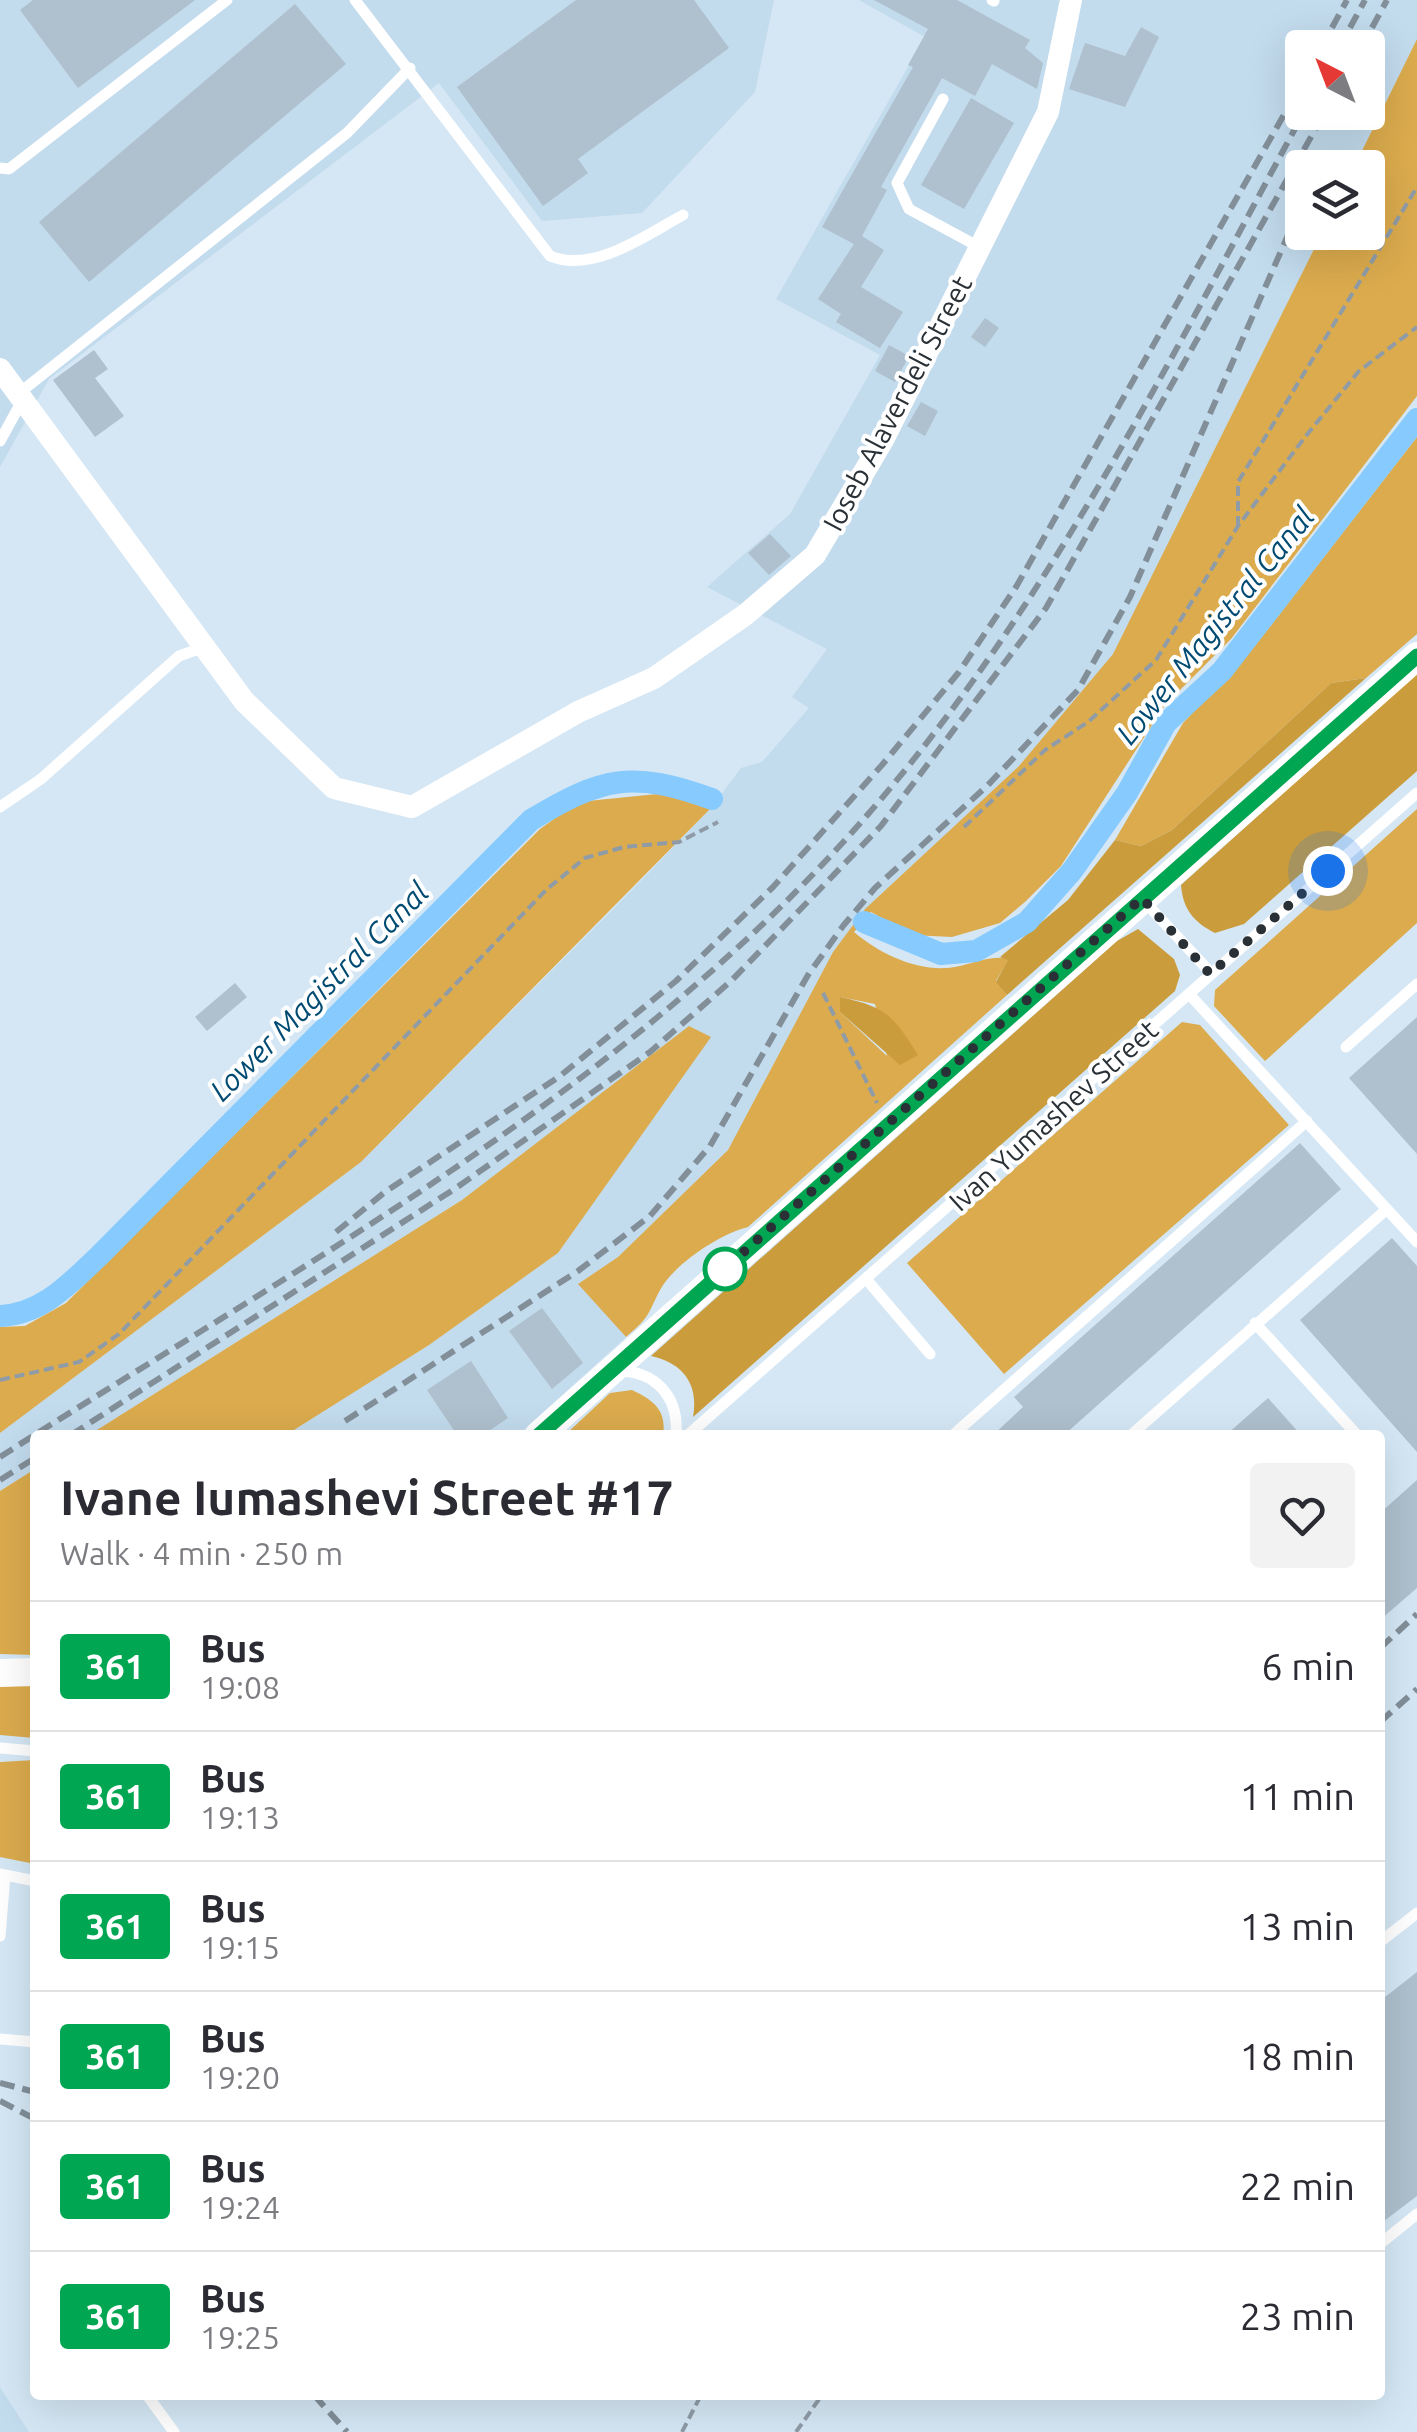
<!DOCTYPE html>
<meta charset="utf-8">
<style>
:root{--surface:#fff;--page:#f2f2f3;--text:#2b2b33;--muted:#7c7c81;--line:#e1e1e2}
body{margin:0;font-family:Ubuntu,sans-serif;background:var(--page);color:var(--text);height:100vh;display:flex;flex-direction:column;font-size:38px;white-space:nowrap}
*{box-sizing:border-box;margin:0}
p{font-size:32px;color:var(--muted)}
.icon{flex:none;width:55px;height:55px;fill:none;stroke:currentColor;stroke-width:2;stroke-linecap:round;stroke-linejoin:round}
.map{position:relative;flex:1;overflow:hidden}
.panel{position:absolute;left:30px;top:1430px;width:1355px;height:970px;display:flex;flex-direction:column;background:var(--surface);border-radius:10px;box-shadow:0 10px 40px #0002}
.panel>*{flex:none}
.badge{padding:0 20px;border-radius:8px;font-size:35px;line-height:65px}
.needle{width:65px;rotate:318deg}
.buttons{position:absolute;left:1285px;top:30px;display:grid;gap:20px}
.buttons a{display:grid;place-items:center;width:100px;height:100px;border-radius:10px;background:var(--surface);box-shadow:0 10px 40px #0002;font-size:50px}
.you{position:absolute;width:50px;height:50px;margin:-25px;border:8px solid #fff;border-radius:50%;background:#1a73e8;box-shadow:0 0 0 15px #1a73e833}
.map>.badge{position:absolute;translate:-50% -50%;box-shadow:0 0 0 5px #fff}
.round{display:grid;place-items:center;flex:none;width:105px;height:105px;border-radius:10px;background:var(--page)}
.head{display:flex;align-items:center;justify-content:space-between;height:170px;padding:0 30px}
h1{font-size:48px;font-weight:700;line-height:75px}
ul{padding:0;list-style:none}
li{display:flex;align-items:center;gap:30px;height:130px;padding:0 30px;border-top:2px solid var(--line)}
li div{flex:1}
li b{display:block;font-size:38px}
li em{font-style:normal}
li .badge{min-width:110px;font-weight:700;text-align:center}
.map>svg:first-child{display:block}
</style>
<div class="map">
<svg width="1417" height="2432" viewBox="0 0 1417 2432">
<rect width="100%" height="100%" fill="#d5e7f5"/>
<path fill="#c2dbed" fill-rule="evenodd" d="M0,0H774L755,92L642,213L542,221L439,83L49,379L0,467Z
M859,0H1417V39L1354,167L1302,168V232L1322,233L1113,654L1019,766L865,909L833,952L728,1150L618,1257L579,1283L626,1337L518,1435H286L429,1345L558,1253L710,1037L689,1026L462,1200L89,1435H35V1469L0,1491V1433L361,1162L633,889L710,809L741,768L762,762L809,708L792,697L827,649L707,587L790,514L880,355L776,299L925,37ZM1302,48H1368V112H1302Z
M0,2387L29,2432H0Z"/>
<path fill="#dbab4d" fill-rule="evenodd" d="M1417,39V396L1231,639L1165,705L1061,866L1026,901L1000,923L952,937L912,935L871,912L854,932C879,953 913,970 947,968C968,967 988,954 1009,959L996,981L1007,995L748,1227C720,1234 672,1265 659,1292C646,1318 649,1317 626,1337L578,1284L618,1257L728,1150L833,952L865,909L1019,766L1113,654L1322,233L1368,232V168L1354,167ZM840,997L875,1004L887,1056L840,1012Z
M1417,437V634L1366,678L1331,683L1172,830L1141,846L1115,840L1183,723L1254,647Z
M667,793L710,809L361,1162L0,1433V1327L25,1326L66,1303L540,829L578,802Z
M1417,809V923L1265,1061L1214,1006L1215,990Z
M1182,1022L1200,1025L1289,1125L1004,1374L907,1263Z
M689,1026L711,1037L558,1253L429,1345L286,1435H89L462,1200Z
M632,1390C653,1400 667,1410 663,1435H565L610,1393Z
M35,1469V1655L0,1654V1491Z
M0,1685L35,1686V1738L0,1735Z
M35,1760V1864L0,1857V1762Z"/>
<path fill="#cb9c3b" d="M1417,673V771L1244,924L1215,933C1194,922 1183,910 1181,885Z
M1366,678L1007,995L996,982L1008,960L1000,957L1068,900L1115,840L1141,846L1172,830L1331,683Z
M1138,929L1174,959L1180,975L1175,991L693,1417C699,1384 683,1363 651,1356L1117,941Z
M840,997C886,1007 893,1015 918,1055L900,1065L840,1012Z"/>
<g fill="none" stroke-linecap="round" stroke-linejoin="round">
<path stroke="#87cbfe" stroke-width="22" d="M864,922L941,954L976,951L1027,922L1072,871L1127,793L1166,723L1222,671L1417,419
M0,1316C43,1314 70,1283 99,1256L531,820C602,777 632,770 712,799"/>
</g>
<path fill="#afc0ce" d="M33,0H195L78,88L20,10Z
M576,0H694L729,48L578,159L588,173L543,206L457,87Z
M874,0H957L1030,40L1025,48L1043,63L1037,89L992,64L975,96L942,78L940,82L881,187L887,190L862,236L884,250L861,287L903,312L880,348L836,322L841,314L818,299L854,244L822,227L913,67L908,65L928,29Z
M295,4L346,64L89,282L39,222Z
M1141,27L1159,37L1125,107L1069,89L1085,43L1125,56Z
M971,98L1014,123L964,209L921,185Z
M985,318L999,328L985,347L971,337Z
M889,345L909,356L895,382L875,371Z
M94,350L108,369L95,378L124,416L95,437L53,380Z
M921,402L938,411L925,436L907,426Z
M770,534L791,556L769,575L748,553Z
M235,983L247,997L207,1031L195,1017Z
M1417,1017V1154L1349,1078Z
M1300,1143L1341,1189L1064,1435H993L1023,1407L1014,1397Z
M1392,1238L1417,1266V1452L1300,1320Z
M542,1308L583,1363L552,1389L509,1331Z
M471,1361L508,1418L483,1435H457L427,1390Z
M1268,1398L1301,1435H1226Z
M1417,1480V1588L1380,1620V1513Z
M1417,1972V2196L1380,2224V2001Z"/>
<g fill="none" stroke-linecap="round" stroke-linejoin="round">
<path stroke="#8f9ca7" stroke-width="4" stroke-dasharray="10 5" stroke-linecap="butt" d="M1238,526V482L1417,187
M964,827L1045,750L1088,722L1156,660L1238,526L1305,437L1359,371L1417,327
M823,993L877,1103
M0,1380L79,1362L119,1334L546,890L585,858L624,847L679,842L718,822
M682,2432L701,2395
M796,2432L822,2395"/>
<path stroke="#fff" stroke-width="11" d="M355,0L550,256C593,274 646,235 683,215
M992,0L994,1
M943,99L897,183L909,209L981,248
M0,168L9,169L227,0
M18,394L347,133L410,68
M0,441L22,401
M0,807L41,779L179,656L204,647
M1144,901L1211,973
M1189,994L1417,1242
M1346,1047L1417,984
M867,1280L930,1354
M1255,1323L1357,1435
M618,1371C656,1371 679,1397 676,1435
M688,1435L1417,793
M953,1435L1307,1121
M1131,1435L1387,1209
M0,1748L35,1751
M0,1874L35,1881
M0,1936L5,1875
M1380,1942L1417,1913
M0,2039L35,2042
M1380,2244L1417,2214
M147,2395L174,2432"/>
<path stroke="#fff" stroke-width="22" d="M0,369L244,701L334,788L412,807L578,712L654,678L745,615L815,555L883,440L1048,112L1071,0"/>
<path stroke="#fff" stroke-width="28" d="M539,1435L1417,656
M0,1673L35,1672"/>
<path stroke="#828f99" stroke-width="6" stroke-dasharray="15 8" stroke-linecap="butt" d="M1321,48L1347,0
M1339,48L1365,0
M1361,48L1387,0
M1318,168L1327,147
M336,1232L385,1192L560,1076L676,981L773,887L882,765L959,672L1016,587L1302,83
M345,1421L578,1271L650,1216L710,1146L808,975L843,926L875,888L987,786L1078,690L1130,597L1302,203
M71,1435L456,1188L650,1052L731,981L881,826L1046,608L1325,112
M0,1457C301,1264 624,1092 863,820C1048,609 1171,357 1304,112
M0,1480L35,1458
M1380,1648L1417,1614
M1380,1722L1417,1689
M0,2083L35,2092
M0,2101L35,2119
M314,2395L347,2432"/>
</g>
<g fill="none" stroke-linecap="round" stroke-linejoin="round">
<defs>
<path id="line" d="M539,1435L1417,656"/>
</defs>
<use href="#line" stroke="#fff" stroke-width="22"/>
<use href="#line" stroke="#00a651" stroke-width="15"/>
<path stroke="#2a3136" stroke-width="10" stroke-dasharray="0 18" d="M725,1269L721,1272L1142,898L1210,974L1328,871"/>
</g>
<circle fill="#fff" stroke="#00a651" stroke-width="5" cx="725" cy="1269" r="20"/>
<g text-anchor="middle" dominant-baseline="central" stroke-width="8" stroke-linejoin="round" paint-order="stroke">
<g font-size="28" fill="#2a3136" stroke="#fff">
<text transform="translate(897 403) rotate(-62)">Ioseb Alaverdeli Street</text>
<text transform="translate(1053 1115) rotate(-42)">Ivan Yumashev Street</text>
</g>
<g font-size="30" font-style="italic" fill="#014b73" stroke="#fff">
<text transform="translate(1215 625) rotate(-51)">Lower Magistral Canal</text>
<text transform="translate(319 991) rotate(-45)">Lower Magistral Canal</text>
</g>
</g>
</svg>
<div class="buttons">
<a><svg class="needle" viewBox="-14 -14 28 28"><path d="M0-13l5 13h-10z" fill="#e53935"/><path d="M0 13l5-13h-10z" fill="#7c7c81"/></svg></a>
<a><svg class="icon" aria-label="layers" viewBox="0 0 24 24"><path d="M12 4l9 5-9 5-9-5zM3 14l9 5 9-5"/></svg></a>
</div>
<div class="you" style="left:1328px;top:871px"></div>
<section class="panel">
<div class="head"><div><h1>Ivane Iumashevi Street #17</h1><p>Walk · 4 min · 250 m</p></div><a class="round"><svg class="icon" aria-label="heart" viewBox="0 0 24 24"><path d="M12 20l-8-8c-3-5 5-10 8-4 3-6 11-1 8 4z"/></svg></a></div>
<ul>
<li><span class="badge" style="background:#00a651;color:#fff">361</span><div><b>Bus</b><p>19:08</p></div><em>6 min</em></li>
<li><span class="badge" style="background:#00a651;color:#fff">361</span><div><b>Bus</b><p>19:13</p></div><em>11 min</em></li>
<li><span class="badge" style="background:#00a651;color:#fff">361</span><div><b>Bus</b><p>19:15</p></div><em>13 min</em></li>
<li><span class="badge" style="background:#00a651;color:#fff">361</span><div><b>Bus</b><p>19:20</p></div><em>18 min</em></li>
<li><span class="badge" style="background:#00a651;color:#fff">361</span><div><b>Bus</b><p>19:24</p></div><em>22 min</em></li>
<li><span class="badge" style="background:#00a651;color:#fff">361</span><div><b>Bus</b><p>19:25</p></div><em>23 min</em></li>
</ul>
</section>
</div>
